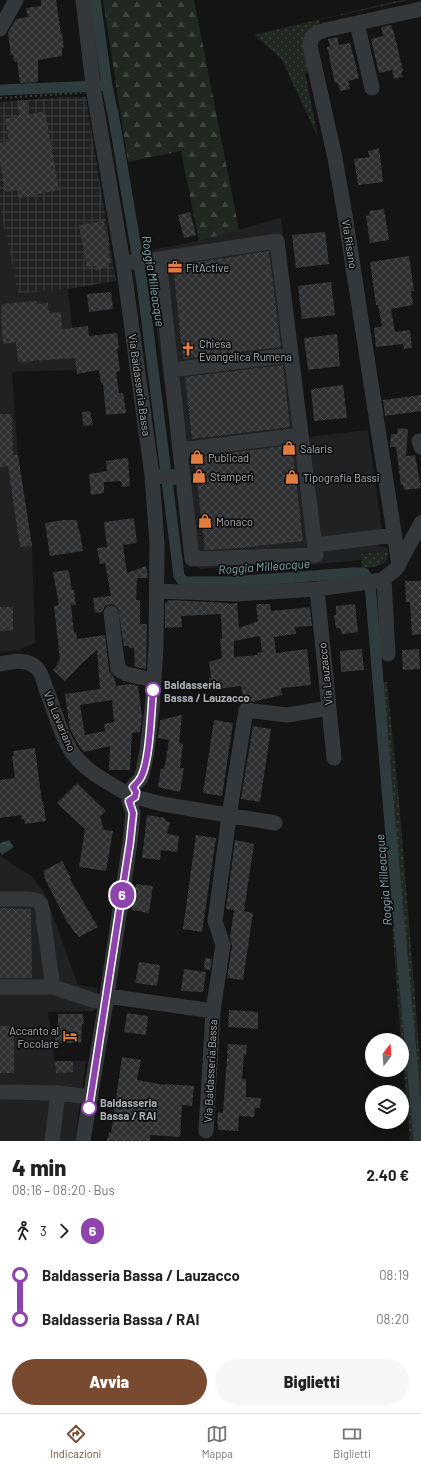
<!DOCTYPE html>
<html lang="it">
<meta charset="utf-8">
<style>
:root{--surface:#fff;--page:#f6f6f6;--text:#222;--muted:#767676;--line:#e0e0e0;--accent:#784a30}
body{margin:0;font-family:Barlow,sans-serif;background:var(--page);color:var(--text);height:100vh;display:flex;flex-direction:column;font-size:15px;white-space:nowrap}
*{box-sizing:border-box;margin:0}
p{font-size:13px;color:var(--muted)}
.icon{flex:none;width:22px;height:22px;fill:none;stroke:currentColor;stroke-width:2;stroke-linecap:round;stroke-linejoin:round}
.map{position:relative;height:1141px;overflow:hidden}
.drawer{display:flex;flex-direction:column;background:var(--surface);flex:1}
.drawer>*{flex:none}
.badge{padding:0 8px;border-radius:13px;font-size:14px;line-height:26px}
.needle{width:26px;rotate:17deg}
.fabs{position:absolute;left:365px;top:1033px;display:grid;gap:8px}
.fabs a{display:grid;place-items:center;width:44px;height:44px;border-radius:50%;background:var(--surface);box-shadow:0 2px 6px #0003;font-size:20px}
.map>.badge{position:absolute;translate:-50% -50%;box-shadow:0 0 0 2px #fff}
.legs{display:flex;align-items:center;gap:6px;height:44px;padding:0 12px;font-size:13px}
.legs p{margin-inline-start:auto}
.summary{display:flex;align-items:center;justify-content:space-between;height:68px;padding:0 12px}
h1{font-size:22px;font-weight:800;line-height:30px}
.cta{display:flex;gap:8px;margin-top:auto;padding:8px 12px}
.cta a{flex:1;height:46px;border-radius:24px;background:var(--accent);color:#fff;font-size:16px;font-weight:800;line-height:46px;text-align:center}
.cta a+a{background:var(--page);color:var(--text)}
ul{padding:0 12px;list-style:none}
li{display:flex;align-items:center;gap:14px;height:44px;font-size:15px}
li i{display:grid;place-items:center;width:6px;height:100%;margin:0 5px;background:currentColor}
li i::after{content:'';width:10px;height:10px;margin:-5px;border:3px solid;border-radius:50%;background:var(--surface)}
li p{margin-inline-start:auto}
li:first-child i{background:linear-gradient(#0000 50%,currentColor 0)}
li:last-child i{background:linear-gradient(currentColor 50%,#0000 0)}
.tab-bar{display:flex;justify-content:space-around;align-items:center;height:56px;border-top:1px solid var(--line);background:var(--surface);font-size:11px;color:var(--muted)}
.tab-bar a{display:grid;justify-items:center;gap:2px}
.tab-bar .selected{color:var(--accent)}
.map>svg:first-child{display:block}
</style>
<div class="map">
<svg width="421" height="1141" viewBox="0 0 421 1141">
<defs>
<pattern id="industrial-grid" width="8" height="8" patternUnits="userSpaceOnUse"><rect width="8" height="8" fill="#202122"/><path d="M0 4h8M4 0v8" fill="none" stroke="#3e3f40"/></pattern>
<pattern id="grass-dots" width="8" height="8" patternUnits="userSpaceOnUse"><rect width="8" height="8" fill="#212821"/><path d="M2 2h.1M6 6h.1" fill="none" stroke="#3e453f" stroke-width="1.8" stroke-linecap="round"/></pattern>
<pattern id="forest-firs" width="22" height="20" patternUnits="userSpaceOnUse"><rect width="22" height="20" fill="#212821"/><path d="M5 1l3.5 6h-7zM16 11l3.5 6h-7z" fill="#3e453f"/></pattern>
<pattern id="water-ripples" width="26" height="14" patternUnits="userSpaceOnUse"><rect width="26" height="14" fill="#303d3f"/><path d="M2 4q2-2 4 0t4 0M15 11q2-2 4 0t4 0" fill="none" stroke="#4b5658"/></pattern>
<pattern id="building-cross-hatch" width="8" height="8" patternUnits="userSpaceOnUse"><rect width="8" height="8" fill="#2f3031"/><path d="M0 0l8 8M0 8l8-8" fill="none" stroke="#4a4b4d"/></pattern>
</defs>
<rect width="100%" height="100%" fill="#141415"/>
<path fill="#202122" d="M0,209L18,292L68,289L77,370L12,372L18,455L32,546L35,643L18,650L0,653Z
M281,218L308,437L368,430L382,530L377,537L379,546L388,548V551L361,554V560L277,568L276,562L201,569L192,565L188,558L146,251L199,241Z
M0,855L18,868L32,876L45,894L78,985L98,988L94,1011L48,1012L55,1061H86L75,1141H0Z"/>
<path fill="url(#industrial-grid)" d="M65,97H86L116,281L68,289L18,293L0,209V102Z"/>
<path fill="url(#grass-dots)" d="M401,0H409L319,20L320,25L309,72L305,73L318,137L281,58L254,35Z
M388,551C390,567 374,567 362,568L361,554Z
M387,682L399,801L421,1070V1141H410L398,1005L375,683Z"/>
<path fill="url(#forest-firs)" d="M103,0H194L239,230L199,241L181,151L128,162Z"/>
<path fill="url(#water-ripples)" d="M9,840L14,847L2,855L0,852V843Z"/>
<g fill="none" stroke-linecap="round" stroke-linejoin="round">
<path stroke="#303d3f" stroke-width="11" d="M95,0L107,86L114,119L142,283L179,576L182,580L187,582H230L352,573H364L370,584L388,801L419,1141
M0,90L99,86"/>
</g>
<path fill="url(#building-cross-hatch)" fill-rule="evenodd" d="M41,0H56L61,34H62L64,47L62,48V56L38,60V82L20,83L17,61L14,62L13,55H11L8,33L16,19L28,17L26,8L41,6Z
M391,25L392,29H393L403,71L401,72L403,77L394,79L392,70L379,73L371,39L383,36L381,27Z
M337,37L339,45L350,43L359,78L348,81L350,89L340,91L338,83H335L327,47H330L328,39Z
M27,100V115L45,111L59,190L19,198L17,190L5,192L0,162V143L9,141L5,119L19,116L17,101Z
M379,148L383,182L358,185L354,159L369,157L368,151Z
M384,209L389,240L370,243L366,216L370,215L369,211Z
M190,212L196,235L184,238L178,215Z
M104,221L111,263H108V268L96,270L95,266L87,267L79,225Z
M325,232L329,264L296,268L292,235Z
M269,251L281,347L183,359L173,266Z
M409,256L414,291H411L413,305L391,309L395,332L410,330L412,348L404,349L403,344L376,347L374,328L382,326L378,305H376L370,262Z
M331,282L335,315L302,319L298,286Z
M111,292L113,309L89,312L87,294Z
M37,301V304L48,303L49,313L61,312L62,329L88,326L89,336L117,333L119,349H117L120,371L116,372L119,393H123L126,413L106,415L103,383H101L99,370L77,374L75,358L18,362L16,342L3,344L1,316L2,304Z
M337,334L340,366L308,370L304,338Z
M283,365L290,427L192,439L185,377Z
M343,385L347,418L314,421L311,389Z
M421,395V411L385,416L383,400Z
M90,411L93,425L83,426L82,412Z
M0,414H12L13,455H18L32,546L20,547L8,466L0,467Z
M398,428L408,429L406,456L415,455L421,488L404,490L403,485H401L396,447H390L391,434H397Z
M292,445L303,541L239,548L205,550L194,457Z
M128,458L130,486L122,487L121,481L104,482V493L91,495L89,474L107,471L106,461Z
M134,518L137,543L123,545L127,573L146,566L148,578H137L136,600H140V624H147L146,669L135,667L134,648H129L128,646H124L118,608L114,605L110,604L105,606L102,612L95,613L93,598L111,596L105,563L100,564L97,548L107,547L104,522Z
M64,520H77L78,528H79L83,551L50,556L45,523Z
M68,570V572H69L72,590H74L76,605H71L74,633L76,632L77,639L105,635L109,670L111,674L114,677L116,686L130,684L138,686L142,717L140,732L132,733L130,770H109L110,746L84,752L78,744L70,729L65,694L100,689L97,650L83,662L65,681L53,670L58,664L57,663L60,660L54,606L59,605L53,572ZM112,700L114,722L104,724L105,731L85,735L80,705Z
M405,581H421V634L412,635L410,602H406Z
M169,600L228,603V604L237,603L239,628L258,621L256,604H270L271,611L310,607L312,626L295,627L296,634L274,637L276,653L307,649L311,685L281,688L282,695L252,702L244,701L241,686L210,690L209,678H211L209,662L222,658L220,639H222L221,614L181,616L182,627L165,628V603ZM260,636L262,652L257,653L258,655L234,657V641Z
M355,604L358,632L342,634L340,628H336L334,615H336V606Z
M0,607H13V630L0,631Z
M362,649L364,670L341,672L340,651Z
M419,649L420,669L403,670L402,650Z
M182,715L179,743L183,744L180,768H184L180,792L158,787L161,768L163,769L165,765L169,740L158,738L160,720Z
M214,720L233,723L222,796L203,793Z
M253,726L271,729L260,802L241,799Z
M35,748L42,802H43L46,821L25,824L24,819L22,820L21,815L0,818V780L15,778L12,756H14L13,751Z
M77,783L106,811L100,817L104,830L113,831L106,871L79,867L85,829L57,803Z
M147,815L165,818V821L170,822L167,834L179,836L177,852L161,850L160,860L142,858Z
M196,835L216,838L202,932L183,929Z
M235,840L254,844L244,911L253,913L243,980L227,978L232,946L230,937L234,910L226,909Z
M62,861L71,878L70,879L98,927L79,937L76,933H75L69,924H68L44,877L45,876L43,871Z
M136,884L153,886L149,913L132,910Z
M0,908L31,909L32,978H0Z
M205,958L212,959L210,970L204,969Z
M139,962L160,965L157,986L135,983Z
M184,969L206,972L203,992L181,991Z
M229,1010L258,1012V1029L228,1027Z
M127,1013L148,1016L146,1035L124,1032Z
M58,1014H83L84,1024H82L81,1043H55V1033H57V1024L58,1023Z
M0,1026H14V1073H0Z
M228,1044L247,1045L246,1055H244L242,1079H246V1097L261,1098L260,1108H255L254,1117L239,1116L238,1131L218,1130V1124H217L218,1112L223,1113Z
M122,1057L141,1060L137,1080L165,1085V1084L194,1086L192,1106L182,1105L180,1137L150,1135V1141H107L109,1132L111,1133Z
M55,1061H73V1072L56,1073Z"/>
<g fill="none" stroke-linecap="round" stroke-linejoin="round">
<path stroke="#3b3f41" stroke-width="2" stroke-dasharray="2 3" stroke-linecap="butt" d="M0,98L81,93"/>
<path stroke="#35383a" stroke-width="15" d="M83,0L94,93L123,263L152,475L157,543L156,648L152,709L147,751L143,771L141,778L133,787
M0,29L16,0
M359,32L372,88
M159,259L277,241L316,555L192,559L183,478
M123,263L159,259L183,478L152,475
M171,370L291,355
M419,441L421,447
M180,450L301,435
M315,545L394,535
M399,565L345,215L335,158L310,46C310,36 316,33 325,30L421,9
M384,579L388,654
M317,589L334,758
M157,591L236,594L317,589L382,580L396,569L421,523
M111,613L118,669L126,674L154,680
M0,664C11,662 26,658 36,667C41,671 44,682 46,689C54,708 59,731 70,749C82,769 103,779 122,791
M135,797L162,804L275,823
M0,899H29L38,901L41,904L43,912L44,924L53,987
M0,987H53L96,1001L106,1002
M107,996L213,1011L223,945L215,921L229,816L246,710L287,715L329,708
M0,1092L58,1093L91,1097
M206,1131L213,1011
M52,1141L58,1093
M83,1141L106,1002L130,842L133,813L129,801"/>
</g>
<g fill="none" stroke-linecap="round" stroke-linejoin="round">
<defs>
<path id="line-1" d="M89,1108L130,842L133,813L129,801L135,797L136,792L133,787C136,784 139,781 141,777C150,760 151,711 153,690"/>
</defs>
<use href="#line-1" stroke="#fff" stroke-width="9"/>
<use href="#line-1" stroke="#8e44ad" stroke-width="6"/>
</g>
<defs>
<symbol id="office-bare" viewBox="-9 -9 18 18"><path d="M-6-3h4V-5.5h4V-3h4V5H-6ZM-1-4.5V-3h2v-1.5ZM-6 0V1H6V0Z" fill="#e17c41" stroke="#0f0f10" stroke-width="2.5" paint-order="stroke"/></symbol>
<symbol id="church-bare" viewBox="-9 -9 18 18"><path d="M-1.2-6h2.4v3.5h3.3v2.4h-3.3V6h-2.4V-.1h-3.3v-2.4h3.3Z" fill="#e17c41" stroke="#0f0f10" stroke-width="2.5" paint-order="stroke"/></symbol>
<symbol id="shop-bare" viewBox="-9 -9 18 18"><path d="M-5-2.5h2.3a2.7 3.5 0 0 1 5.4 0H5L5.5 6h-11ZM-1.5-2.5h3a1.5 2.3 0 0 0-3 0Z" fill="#e17c41" stroke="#0f0f10" stroke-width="2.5" paint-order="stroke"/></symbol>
<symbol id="hotel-bare" viewBox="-9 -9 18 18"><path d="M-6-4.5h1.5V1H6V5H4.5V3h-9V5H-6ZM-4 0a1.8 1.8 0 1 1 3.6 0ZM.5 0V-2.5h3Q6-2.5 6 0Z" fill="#e17c41" stroke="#0f0f10" stroke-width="2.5" paint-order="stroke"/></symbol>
</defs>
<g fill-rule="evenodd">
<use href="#office-bare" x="165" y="257" width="20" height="20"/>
<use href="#church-bare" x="178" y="339" width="20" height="20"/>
<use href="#shop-bare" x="279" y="438" width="20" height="20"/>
<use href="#shop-bare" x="187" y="447" width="20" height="20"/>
<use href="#shop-bare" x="189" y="466" width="20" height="20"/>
<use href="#shop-bare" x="282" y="467" width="20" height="20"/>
<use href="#shop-bare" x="195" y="511" width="20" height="20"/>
<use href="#hotel-bare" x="60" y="1026" width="20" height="20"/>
</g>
<g fill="#fff" stroke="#8e44ad" stroke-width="2">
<circle cx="153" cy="690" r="7"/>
<circle cx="89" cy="1108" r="7"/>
</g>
<g text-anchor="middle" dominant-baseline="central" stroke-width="3.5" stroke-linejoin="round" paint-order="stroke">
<g font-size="11" fill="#a7afb5" stroke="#0f0f10">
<text transform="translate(350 244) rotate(81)">Via Risano</text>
<text transform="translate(140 385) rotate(82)">Via Baldasseria Bassa</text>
<text transform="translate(325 674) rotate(-96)">Via Lauzacco</text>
<text transform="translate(60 721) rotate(67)">Via Lavariano</text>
<text transform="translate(210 1071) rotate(-87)">Via Baldasseria Bassa</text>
</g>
<g font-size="11" fill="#a7afb5" stroke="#0f0f10" text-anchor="start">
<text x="186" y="267">FitActive</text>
<text x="199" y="343">Chiesa<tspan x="199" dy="13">Evangelica Rumena</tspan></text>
<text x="300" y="448">Salaris</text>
<text x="208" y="457">Publicad</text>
<text x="210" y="476">Stamperì</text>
<text x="303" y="477">Tipografia Bassi</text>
<text x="216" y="521">Monaco</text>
<text x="59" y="1030" text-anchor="end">Accanto al<tspan x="59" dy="13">Focolare</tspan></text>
</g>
<g font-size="11" font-weight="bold" fill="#a7afb5" stroke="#0f0f10" text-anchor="start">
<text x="164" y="684">Baldasseria<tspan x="164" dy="13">Bassa / Lauzacco</tspan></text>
<text x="100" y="1102">Baldasseria<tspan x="100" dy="13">Bassa / RAI</tspan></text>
</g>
<g font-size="12" font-style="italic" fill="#81a5ad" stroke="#0f0f10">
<text transform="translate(154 281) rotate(81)">Roggia Milleacque</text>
<text transform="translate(264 566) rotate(-4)">Roggia Milleacque</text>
<text transform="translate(383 880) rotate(-95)">Roggia Milleacque</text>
</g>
</g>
</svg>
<div class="fabs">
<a><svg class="needle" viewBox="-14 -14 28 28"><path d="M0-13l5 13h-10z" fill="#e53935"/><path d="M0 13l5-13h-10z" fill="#767676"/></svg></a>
<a><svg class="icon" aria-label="layers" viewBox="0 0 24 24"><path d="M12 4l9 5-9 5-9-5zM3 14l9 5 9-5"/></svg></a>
</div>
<b class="badge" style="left:122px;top:895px;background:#8e44ad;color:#fff">6</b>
</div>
<section class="drawer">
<div class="summary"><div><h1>4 min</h1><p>08:16 – 08:20 · Bus</p></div><b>2.40 €</b></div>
<div class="legs"><svg class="icon" aria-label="walk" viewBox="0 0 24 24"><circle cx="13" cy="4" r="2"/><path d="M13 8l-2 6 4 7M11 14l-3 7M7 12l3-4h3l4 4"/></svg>3<svg class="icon" aria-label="forward" viewBox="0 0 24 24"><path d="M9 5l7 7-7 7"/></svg><b class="badge" style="background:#8e44ad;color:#fff">6</b></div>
<ul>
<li><i style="color:#8e44ad"></i><b>Baldasseria Bassa / Lauzacco</b><p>08:19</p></li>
<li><i style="color:#8e44ad"></i><b>Baldasseria Bassa / RAI</b><p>08:20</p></li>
</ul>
<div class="cta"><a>Avvia</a><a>Biglietti</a></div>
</section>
<nav class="tab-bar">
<a class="selected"><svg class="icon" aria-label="directions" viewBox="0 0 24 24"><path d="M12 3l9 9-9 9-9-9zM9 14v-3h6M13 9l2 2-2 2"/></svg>Indicazioni</a>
<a><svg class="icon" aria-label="map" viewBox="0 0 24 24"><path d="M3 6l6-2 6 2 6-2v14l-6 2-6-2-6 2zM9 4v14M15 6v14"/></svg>Mappa</a>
<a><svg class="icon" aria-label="tickets" viewBox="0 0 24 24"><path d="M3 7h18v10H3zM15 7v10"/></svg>Biglietti</a>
</nav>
